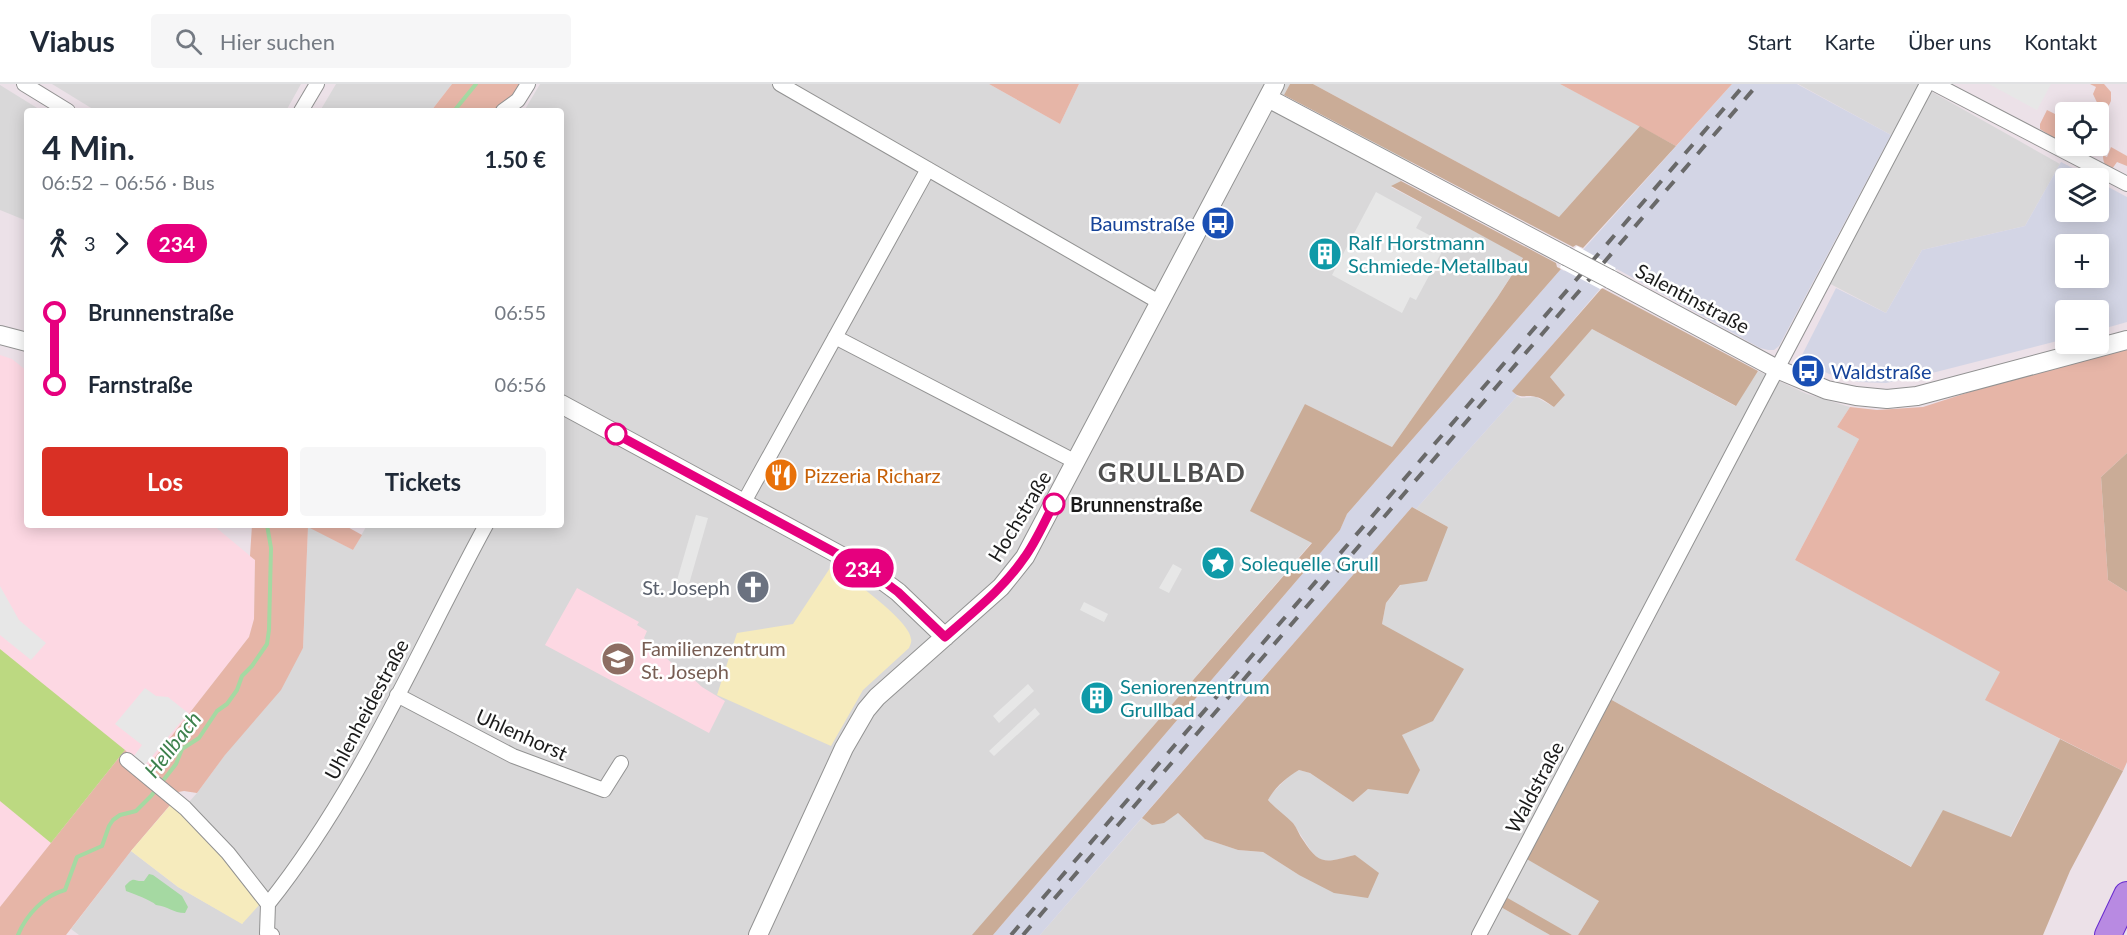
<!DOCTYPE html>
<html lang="de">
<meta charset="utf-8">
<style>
:root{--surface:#fff;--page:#f6f6f7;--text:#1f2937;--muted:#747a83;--line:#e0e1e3;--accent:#d93025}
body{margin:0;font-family:Lato,sans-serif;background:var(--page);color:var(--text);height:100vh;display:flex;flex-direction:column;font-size:22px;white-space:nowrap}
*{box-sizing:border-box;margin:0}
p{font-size:20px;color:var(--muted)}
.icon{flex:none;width:33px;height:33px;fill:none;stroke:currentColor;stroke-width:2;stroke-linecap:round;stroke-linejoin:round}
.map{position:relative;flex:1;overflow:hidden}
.drawer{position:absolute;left:24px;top:24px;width:540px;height:420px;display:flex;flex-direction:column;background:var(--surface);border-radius:6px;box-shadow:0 3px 15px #0003}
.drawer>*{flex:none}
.badge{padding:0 12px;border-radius:20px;font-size:21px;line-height:39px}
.controls{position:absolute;left:2055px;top:18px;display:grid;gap:12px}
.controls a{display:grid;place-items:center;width:54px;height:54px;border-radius:6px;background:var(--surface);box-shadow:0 3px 15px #0003;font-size:30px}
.map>.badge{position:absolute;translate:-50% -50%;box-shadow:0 0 0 3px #fff}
.legs{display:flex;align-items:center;gap:9px;height:66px;padding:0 18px;font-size:20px}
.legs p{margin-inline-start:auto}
.headline{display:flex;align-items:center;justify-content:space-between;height:102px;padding:0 18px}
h1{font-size:33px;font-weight:700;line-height:45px}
.cta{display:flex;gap:12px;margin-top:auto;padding:12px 18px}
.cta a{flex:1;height:69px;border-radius:6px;background:var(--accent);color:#fff;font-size:24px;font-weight:700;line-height:69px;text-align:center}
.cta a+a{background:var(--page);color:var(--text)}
ul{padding:0 18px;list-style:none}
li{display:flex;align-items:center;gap:21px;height:72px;font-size:22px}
li i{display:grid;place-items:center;width:9px;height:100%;margin:0 8px;background:currentColor}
li i::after{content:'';width:15px;height:15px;margin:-8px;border:4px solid;border-radius:50%;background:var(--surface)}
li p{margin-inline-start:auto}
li:first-child i{background:linear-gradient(#0000 50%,currentColor 0)}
li:last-child i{background:linear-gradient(currentColor 50%,#0000 0)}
header{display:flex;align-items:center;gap:36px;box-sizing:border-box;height:84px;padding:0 30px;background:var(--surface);border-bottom:2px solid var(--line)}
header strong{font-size:28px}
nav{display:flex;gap:33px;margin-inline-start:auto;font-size:21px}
.search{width:420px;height:54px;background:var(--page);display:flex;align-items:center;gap:15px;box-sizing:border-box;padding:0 21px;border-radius:6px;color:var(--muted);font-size:22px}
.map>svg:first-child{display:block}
</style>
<header>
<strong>Viabus</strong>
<div class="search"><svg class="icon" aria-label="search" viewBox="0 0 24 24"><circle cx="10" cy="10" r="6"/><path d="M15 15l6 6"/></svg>Hier suchen</div>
<nav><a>Start</a><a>Karte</a><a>Über uns</a><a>Kontakt</a></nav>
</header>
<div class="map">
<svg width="2127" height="851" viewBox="0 0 2127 851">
<rect width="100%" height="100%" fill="#ece1e8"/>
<path fill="#d9d8d9" d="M52,0H301L286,27H96Z
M336,0H452L431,27H320Z
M540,0H989L1060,40L1079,0H1290L1284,12L1411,77L1401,97L1391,103L1523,173L1497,214L1392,363L1305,320L1312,458L973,851H79L71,845L131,767L178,803L243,840L181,727L197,709L303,564L308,442L353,466L367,441H561V27H524Z
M1313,0H1560L1640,42L1559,133Z
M1798,0H1918L2060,80L2025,142L1922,166L1886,229L1817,193L1891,51Z
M0,1L42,27H27V137L0,126Z
M1592,245L1735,322L1758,287L1807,310L1850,323L1837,343L1859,355L1795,476L2001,588L1986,616L2060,655L2010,753L1912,783L1610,615L1599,817L1578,851H1572L1499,822L1550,851H1040L1142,734L1152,741L1178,729L1205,755L1238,766L1263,768L1299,791L1355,771L1332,777L1319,776L1311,767L1293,739L1278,727L1268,716L1272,709L1290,691L1299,686L1310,689L1353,718L1368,705L1419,686L1402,651L1433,636L1382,540L1386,519L1448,443L1416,425L1517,312L1521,314L1536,313L1554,323L1565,311L1550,293Z"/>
<path fill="#d3d5e5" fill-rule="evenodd" d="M1732,0H1797L1891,51L1779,262L1774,266H1768L1760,264L1617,185L1513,307L1517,312L1416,425L1412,423L1040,851H993L1340,446L1347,430L1561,185L1564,187Z
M2061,78L2092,94H2066V128H2098L2099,98L2127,113V238L2099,246L2098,226H2066L2065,255L1936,288L1886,299L1858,298L1829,290L1800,275L1836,204L1886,229L1922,166L2025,142ZM2066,160H2098V194H2066Z"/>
<path fill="#fdd8e3" d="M0,271L12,275L27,287V441H213L255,476L254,535L249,553L145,686L125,666L0,823Z
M577,504L639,538L637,541L647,547L644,554L684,590L686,588L702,603L725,617L709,649L545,561Z"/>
<path fill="#e6b5a7" d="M452,0H520L512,13L492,27H431Z
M989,0H1079L1060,40Z
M1560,0H1732L1676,62Z
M2090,0H2104L2111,8V17L2105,29L2101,27L2093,10L2096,3Z
M2047,26L2065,35V61L2040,45V40Z
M2111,63L2127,72V82L2117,78L2112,85C2105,82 2103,79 2103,71L2107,73Z
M2127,264V369L2101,393L2108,496L2127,508V678L2123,687L1985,616L2000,588L1795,476L1859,355L1837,343L1850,323L1877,326L1923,323L1982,304Z
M252,441H344L362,451L353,466L308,443L303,564L281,606L225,671L197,709L184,707L172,709L145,686L249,553L254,535L255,476L250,472Z
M125,666L128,669L121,676L171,720L131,767L66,851H0V823Z"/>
<path fill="#caac97" d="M1290,0H1313L1559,133L1640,42L1676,62L1583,164L1576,161L1573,163L1284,11Z
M1401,97L1556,179L1557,183L1561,185L1347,430L1340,446L993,851H972L1312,459L1250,427L1305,320L1392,363L1497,214L1523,174L1391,102Z
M1602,204L1758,287L1736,322L1592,245L1550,293L1565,311L1554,323C1549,320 1542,314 1536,313C1525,310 1521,316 1512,307Z
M2127,369V508L2108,496L2101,393Z
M1412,423L1448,443L1427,497L1400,501L1386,519L1382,540L1464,585L1433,637L1402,651L1420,686L1408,710L1368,705L1353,718L1310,689L1299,686C1287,693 1275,703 1268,716C1276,725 1285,731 1293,739C1297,744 1299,751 1303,756C1320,783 1327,778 1355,771L1379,789L1368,814L1334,809L1299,791L1263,768L1238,766L1205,755L1178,729L1164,739L1152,741L1142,734Z
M1610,615L1911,783L1943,726L2011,753L2060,655L2123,687L2070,787L2043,851H1578L1599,817L1525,774Z
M1504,812L1572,851H1550L1499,822Z"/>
<path fill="#f6ebbd" d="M832,481C848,493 911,537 911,555C912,558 910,561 909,564L863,606L831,662L717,611L737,549L793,540Z
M173,718L223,772L260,820L242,840L178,803L131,767Z"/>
<path fill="#bcd981" d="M0,565L125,666L51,759L0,717Z"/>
<path fill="#e7e7e7" d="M1989,0H2051L2037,26Z
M1376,108L1422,133L1416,144L1446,160L1416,216L1410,213L1402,229L1332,191Z
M696,431L708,434L687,507L675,503Z
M1173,480L1182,485L1169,509L1159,504Z
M0,502L19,536L46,559L31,576L0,551Z
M1084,518L1108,530L1104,538L1080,526Z
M1028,600L1034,607L999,639L993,632Z
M145,604L156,612L168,613L188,629L145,681L134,672L142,661L115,640Z
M1035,624L1040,630L994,672L989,667Z"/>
<path fill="#a5d9a2" d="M149,790L153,791L182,812L188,823L185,829C173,829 168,822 156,821C151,816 134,810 126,807L125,802C135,791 133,798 144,797Z"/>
<path fill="#fff" d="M1577,162L1616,184L1615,185L1617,187L1603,204L1600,205L1560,184L1561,181L1559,180Z"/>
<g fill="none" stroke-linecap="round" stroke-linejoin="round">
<path stroke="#a5d9a2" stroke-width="4" d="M454,27L476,0
M18,851C26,831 45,811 65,806L77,773L102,762L109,742L113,736L120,731L136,727L151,712L176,680L182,665L199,654L217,627L227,620L237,606L242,592L252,582L267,560L269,546L271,464L267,441"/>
<defs>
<path id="minor" d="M24,0L68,27
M780,0L1159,218
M1935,0L2127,100
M301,27L317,0
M503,27L518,16L528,0
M835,253L1076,378
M744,418L928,85
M397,611L513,672L604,706L621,679
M127,676L185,724L228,769L268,820L267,849L272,851
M268,820C359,706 417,568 486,441
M1479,851L1927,0"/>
<path id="tertiary" d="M1268,14L1566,172
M1610,195L1777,285L1827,306L1856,312L1887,315L1917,312L2127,256
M0,251L27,258
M561,320L871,488L898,508L945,553
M758,851L844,664L866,626L877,613L1001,503L1025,473L1275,0"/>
<path id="motorway" d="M2108,851L2127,811"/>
</defs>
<use href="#minor" stroke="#929292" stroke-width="16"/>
<use href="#tertiary" stroke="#929292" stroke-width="20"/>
<use href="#motorway" stroke="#672ace" stroke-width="28"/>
<use href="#minor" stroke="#fff" stroke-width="14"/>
<use href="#tertiary" stroke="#fff" stroke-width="18"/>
<use href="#motorway" stroke="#b88ae2" stroke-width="26"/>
<path stroke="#696969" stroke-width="4" stroke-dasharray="12 12" stroke-linecap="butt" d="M1011,851L1745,0
M1023,851L1758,0"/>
<defs>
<path id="tertiary-bridge" d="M1566,172L1610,195"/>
</defs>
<use href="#tertiary-bridge" stroke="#929292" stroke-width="20" stroke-linecap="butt"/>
<use href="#tertiary-bridge" stroke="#fff" stroke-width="18"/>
</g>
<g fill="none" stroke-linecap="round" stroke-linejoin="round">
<defs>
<path id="line-1" d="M616,350L871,488L898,508L945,553C973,528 1003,505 1024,474C1036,458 1044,438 1054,420"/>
</defs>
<use href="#line-1" stroke="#fff" stroke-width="14"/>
<use href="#line-1" stroke="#e6007e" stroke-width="9"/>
</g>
<defs>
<symbol id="bus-disc" viewBox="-11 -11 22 22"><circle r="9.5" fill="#1a4fb4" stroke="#fff"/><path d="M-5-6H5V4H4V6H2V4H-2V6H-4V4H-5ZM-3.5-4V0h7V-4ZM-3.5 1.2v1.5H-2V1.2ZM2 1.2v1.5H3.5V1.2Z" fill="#fff"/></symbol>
<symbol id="building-disc" viewBox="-11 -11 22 22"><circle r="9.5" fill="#0f9aa8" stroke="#fff"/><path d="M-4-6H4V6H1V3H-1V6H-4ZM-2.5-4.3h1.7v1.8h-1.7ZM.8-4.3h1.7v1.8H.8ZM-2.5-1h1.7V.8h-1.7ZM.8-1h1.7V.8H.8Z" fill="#fff"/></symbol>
<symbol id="restaurant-disc" viewBox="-11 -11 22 22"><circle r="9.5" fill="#e8710a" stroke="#fff"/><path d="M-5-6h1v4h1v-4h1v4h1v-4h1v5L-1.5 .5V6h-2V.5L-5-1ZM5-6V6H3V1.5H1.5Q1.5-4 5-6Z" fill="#fff"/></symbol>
<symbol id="sight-disc" viewBox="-11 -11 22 22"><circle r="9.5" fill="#0f9aa8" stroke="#fff"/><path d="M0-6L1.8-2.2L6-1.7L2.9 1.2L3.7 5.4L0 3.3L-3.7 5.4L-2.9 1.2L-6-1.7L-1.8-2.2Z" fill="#fff"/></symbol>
<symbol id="church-disc" viewBox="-11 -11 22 22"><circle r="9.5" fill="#6b7280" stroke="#fff"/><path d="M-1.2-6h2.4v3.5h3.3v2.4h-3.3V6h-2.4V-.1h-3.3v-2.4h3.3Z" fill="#fff"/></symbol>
<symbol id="school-disc" viewBox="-11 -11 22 22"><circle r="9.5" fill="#8d6e63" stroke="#fff"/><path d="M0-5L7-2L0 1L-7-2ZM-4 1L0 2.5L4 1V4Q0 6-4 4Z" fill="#fff"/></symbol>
</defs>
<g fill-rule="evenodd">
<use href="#bus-disc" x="1199" y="120" width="38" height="38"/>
<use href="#building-disc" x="1306" y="151" width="38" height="38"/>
<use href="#bus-disc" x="1789" y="268" width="38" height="38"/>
<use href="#restaurant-disc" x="762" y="372" width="38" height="38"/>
<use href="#sight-disc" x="1199" y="460" width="38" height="38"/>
<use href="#church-disc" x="734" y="484" width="38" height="38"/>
<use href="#school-disc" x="599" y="556" width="38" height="38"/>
<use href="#building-disc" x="1078" y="595" width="38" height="38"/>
</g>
<g fill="#fff" stroke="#e6007e" stroke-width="3">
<circle cx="616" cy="350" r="10"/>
<circle cx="1054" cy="420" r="10"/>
</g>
<g text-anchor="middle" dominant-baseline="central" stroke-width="5" stroke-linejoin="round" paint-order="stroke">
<g font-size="20" fill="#164399" stroke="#fff" text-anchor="end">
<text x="1195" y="139">Baumstraße</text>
<text x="1831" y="287" text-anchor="start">Waldstraße</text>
</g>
<g font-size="20" fill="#0d838f" stroke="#fff" text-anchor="start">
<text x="1348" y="158">Ralf Horstmann<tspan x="1348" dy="23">Schmiede-Metallbau</tspan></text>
<text x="1241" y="479">Solequelle Grull</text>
<text x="1120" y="602">Seniorenzentrum<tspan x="1120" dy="23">Grullbad</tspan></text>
</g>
<g font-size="20" fill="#1b1b1b" stroke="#fff">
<text transform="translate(1693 214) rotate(28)">Salentinstraße</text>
<text transform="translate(1019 432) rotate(-59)">Hochstraße</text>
<text transform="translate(366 625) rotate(-62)">Uhlenheidestraße</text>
<text transform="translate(522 650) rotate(24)">Uhlenhorst</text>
<text transform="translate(1534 703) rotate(-62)">Waldstraße</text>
</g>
<g font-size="20" fill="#c56008" stroke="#fff" text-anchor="start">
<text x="804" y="391">Pizzeria Richarz</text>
</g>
<g font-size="20" font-weight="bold" fill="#1b1b1b" stroke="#fff" text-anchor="start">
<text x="1070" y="420">Brunnenstraße</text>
</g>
<g font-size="20" fill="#5b616d" stroke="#fff" text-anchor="end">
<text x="730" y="503">St. Joseph</text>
</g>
<g font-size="20" fill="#785e54" stroke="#fff" text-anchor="start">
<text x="641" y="564">Familienzentrum<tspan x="641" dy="23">St. Joseph</tspan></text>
</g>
<g font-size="21" font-style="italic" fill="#3d814c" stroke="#fff">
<text transform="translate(172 660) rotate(-52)">Hellbach</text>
</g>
<g font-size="26" font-weight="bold" letter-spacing="1.5" fill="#4e4e4e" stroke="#fff">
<text x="1172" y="388">GRULLBAD</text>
</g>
</g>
</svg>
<div class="controls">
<a><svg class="icon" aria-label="locate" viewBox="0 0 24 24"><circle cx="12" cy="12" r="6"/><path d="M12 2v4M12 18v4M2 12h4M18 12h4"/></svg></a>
<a><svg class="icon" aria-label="layers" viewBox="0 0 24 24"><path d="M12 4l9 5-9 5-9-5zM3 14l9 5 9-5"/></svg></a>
<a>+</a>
<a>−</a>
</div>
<b class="badge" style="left:863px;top:484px;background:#e6007e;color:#fff">234</b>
<section class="drawer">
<div class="headline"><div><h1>4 Min.</h1><p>06:52 – 06:56 · Bus</p></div><b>1.50 €</b></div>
<div class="legs"><svg class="icon" aria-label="walk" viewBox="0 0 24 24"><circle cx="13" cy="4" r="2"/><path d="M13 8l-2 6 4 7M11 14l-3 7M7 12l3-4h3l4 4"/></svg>3<svg class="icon" aria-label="forward" viewBox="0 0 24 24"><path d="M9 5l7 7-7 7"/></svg><b class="badge" style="background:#e6007e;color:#fff">234</b></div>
<ul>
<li><i style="color:#e6007e"></i><b>Brunnenstraße</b><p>06:55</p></li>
<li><i style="color:#e6007e"></i><b>Farnstraße</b><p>06:56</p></li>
</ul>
<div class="cta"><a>Los</a><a>Tickets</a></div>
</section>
</div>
